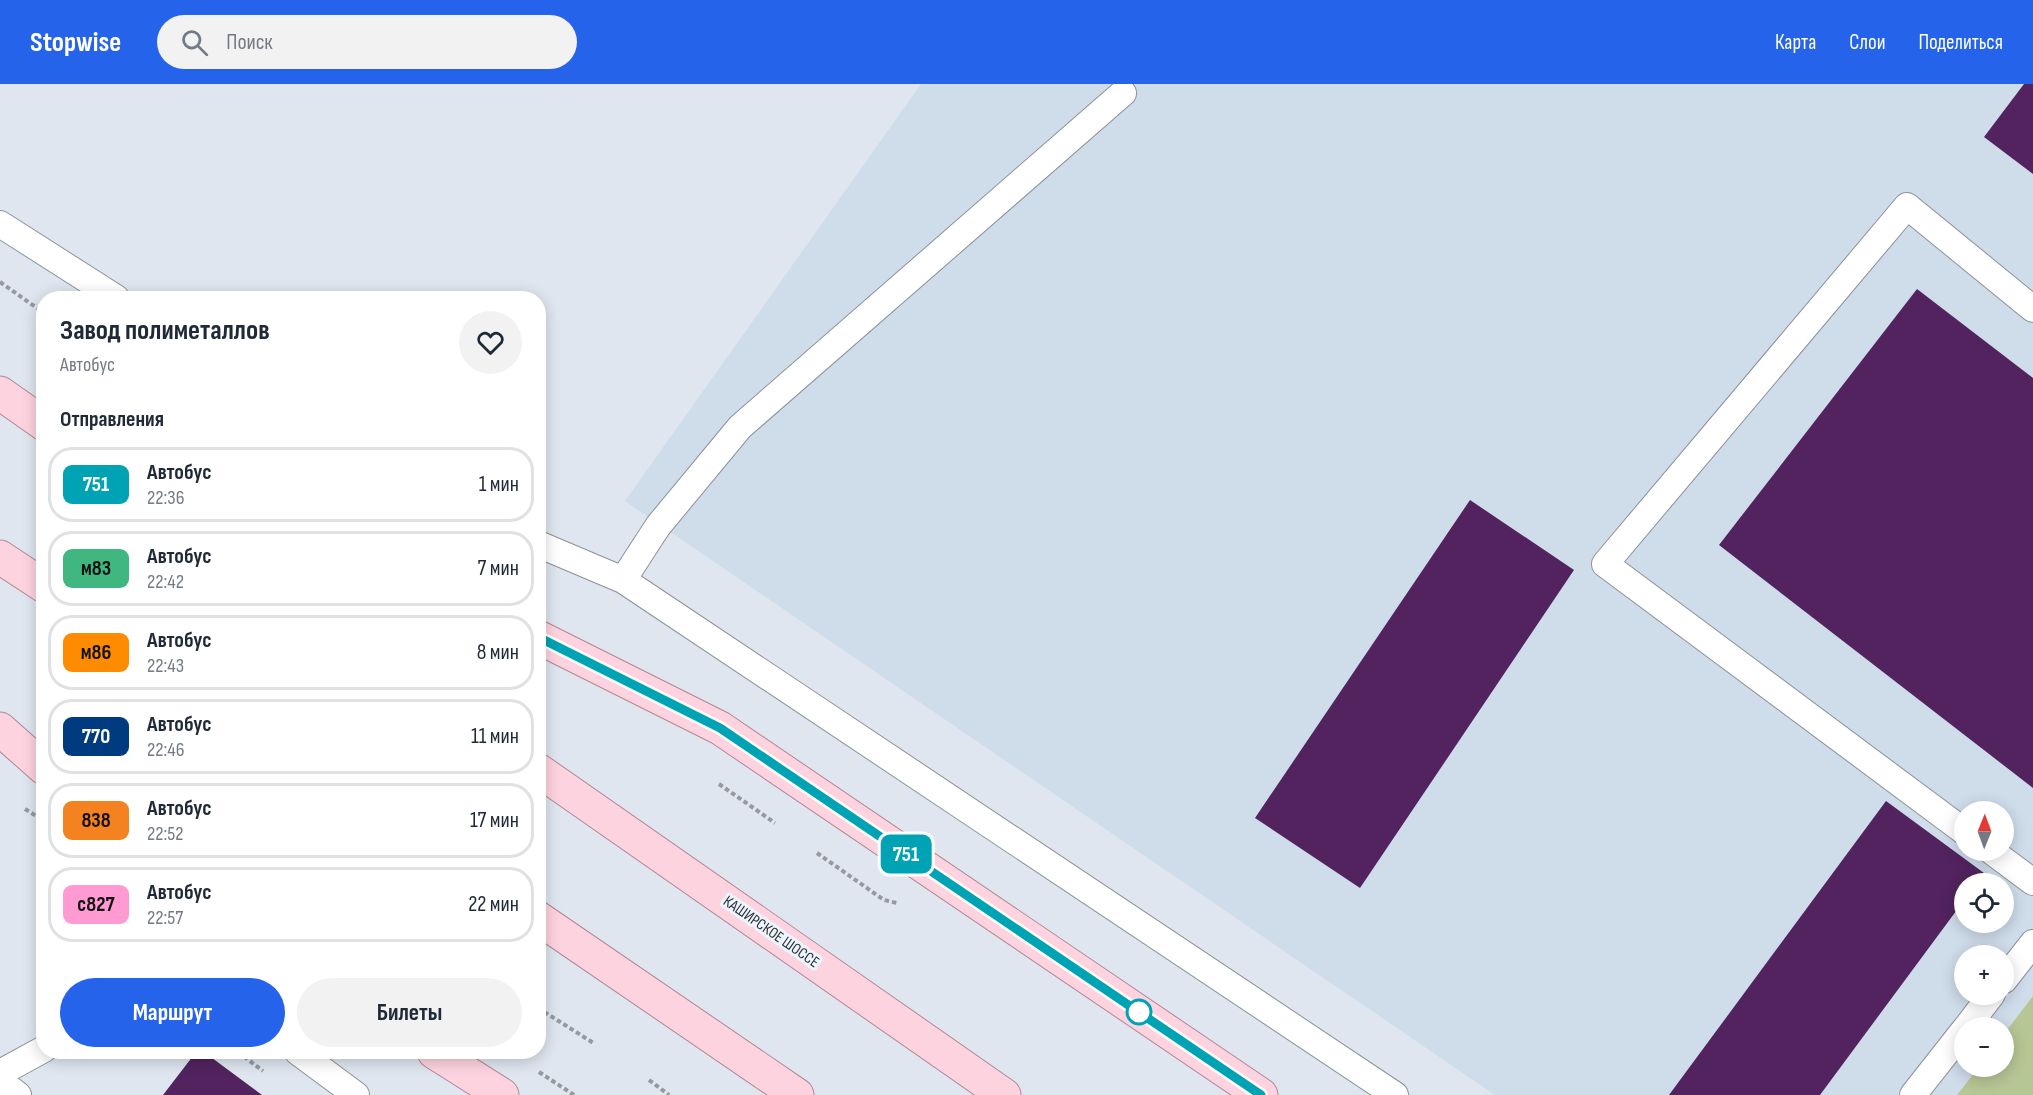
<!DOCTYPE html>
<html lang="ru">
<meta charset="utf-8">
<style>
:root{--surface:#fff;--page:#f2f2f3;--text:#1f2937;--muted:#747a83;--line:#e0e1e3;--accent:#2563eb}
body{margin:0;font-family:"Sofia Sans Condensed",sans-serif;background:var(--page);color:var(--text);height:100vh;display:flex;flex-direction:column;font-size:22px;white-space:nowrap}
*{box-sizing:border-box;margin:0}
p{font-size:20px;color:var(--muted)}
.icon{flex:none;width:33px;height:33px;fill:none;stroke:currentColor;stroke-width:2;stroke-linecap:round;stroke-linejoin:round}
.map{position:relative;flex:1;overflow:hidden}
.panel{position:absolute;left:36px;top:207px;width:510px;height:768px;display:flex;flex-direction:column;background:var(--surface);border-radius:24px;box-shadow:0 3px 15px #0003}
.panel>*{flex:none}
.badge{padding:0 12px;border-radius:9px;font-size:21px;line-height:39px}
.needle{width:39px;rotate:1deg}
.fabs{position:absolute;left:1954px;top:717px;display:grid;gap:12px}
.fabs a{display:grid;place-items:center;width:60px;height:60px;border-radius:50%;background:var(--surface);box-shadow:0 3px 15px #0003;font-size:30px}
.map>.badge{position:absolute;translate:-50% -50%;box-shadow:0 0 0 3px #fff}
h2{padding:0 24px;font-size:22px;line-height:54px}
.round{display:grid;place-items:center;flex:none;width:63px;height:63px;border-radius:32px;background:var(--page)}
.overview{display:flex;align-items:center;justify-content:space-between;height:102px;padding:0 24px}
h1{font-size:28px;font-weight:700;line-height:45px}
.button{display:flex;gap:12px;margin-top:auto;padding:12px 24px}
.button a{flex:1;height:69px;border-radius:36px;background:var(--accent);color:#fff;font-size:24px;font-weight:700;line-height:69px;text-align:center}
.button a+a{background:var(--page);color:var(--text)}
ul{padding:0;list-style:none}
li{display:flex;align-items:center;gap:18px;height:75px;margin:0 12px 9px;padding:0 12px;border:3px solid var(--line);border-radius:24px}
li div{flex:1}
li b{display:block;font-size:22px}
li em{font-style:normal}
li .badge{min-width:66px;font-weight:700;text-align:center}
header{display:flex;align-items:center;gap:36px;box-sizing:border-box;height:84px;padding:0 30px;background:var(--accent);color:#fff}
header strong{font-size:28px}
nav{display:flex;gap:33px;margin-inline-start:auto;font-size:21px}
.search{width:420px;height:54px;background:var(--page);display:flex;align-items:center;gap:15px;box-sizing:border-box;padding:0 21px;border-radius:33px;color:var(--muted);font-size:22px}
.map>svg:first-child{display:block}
</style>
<header>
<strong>Stopwise</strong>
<div class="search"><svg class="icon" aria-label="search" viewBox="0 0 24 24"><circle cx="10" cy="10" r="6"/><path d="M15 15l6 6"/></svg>Поиск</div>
<nav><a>Карта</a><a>Слои</a><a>Поделиться</a></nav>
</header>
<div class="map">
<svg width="2033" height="1011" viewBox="0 0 2033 1011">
<rect width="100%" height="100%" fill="#dfe6ef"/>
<path fill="#cfdcea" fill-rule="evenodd" d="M921,0H2033V1011H1495L625,417ZM1965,728H2004V766H1965ZM1965,800H2004V838H1965ZM1965,872H2004V910H1965ZM1965,944H2004V982H1965Z"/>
<path fill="#b7c695" d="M2033,912V1011H1957L1979,983L2004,982V950Z"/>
<path fill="#52235f" d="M2024,0H2033V90L1984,53Z
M1917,205L2033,294V704L1719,461Z
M1470,416L1574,486L1360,804L1255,734Z
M1886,717L1984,789L1976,800H1965V815L1820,1011H1669Z
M196,968H204L262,1011H163Z"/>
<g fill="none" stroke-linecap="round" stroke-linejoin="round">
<defs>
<path id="lane" d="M0,140L116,214
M538,460L623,496L1395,1011
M623,496L658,442L740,343L1123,9
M1965,748L1605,480L1907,122L2033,225
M1990,766L2033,798
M2004,896L2033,859
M1966,944L1992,910
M298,968L356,1011
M0,989L44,965
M0,997L18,1011
M1913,1011L1965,945"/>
<path id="primary" d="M0,309L44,340
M0,473L44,502
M538,553L720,644L1261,1011
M0,645L44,684
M538,686L1004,1011
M538,834L797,1011
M434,968L502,1011"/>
</defs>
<use href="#lane" stroke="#8b929a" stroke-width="28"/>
<use href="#primary" stroke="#b38794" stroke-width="35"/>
<path stroke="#949aa0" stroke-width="4" stroke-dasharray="4.5 3" stroke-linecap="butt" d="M0,198L44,229
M719,700L775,739
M25,725L44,737
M817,769L884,816L897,819
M538,924L595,960
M238,968L263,987
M539,988L574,1011
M649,996L669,1011"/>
<use href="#lane" stroke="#fff" stroke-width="26"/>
<use href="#primary" stroke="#fdd3df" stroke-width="33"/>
</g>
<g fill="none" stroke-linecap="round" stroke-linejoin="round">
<defs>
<path id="line" d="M538,553L720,644L1261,1011"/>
</defs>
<use href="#line" stroke="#fff" stroke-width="14"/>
<use href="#line" stroke="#00a3b4" stroke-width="9"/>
</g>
<circle fill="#fff" stroke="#00a3b4" stroke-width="3" cx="1139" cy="928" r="12"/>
<g text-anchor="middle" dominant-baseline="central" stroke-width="6" stroke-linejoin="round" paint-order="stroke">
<g font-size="16" fill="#2d3033" stroke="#ecf4fd">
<text transform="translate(771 848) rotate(35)">КАШИРСКОЕ ШОССЕ</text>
</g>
</g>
</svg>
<div class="fabs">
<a><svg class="needle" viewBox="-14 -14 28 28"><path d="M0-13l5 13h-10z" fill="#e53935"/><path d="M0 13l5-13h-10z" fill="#747a83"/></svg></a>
<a><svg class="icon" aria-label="locate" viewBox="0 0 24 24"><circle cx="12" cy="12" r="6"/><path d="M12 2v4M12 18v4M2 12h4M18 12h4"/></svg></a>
<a>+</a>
<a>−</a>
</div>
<b class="badge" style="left:906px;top:770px;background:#00a3b4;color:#fff">751</b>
<section class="panel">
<div class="overview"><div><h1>Завод полиметаллов</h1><p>Автобус</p></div><a class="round"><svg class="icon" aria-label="heart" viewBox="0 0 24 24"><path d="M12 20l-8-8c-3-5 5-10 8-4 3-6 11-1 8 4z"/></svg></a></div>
<h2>Отправления</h2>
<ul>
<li><span class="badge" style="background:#00a3b4;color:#fff">751</span><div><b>Автобус</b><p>22:36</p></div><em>1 мин</em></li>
<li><span class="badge" style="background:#40b781;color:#111">м83</span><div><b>Автобус</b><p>22:42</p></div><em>7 мин</em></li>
<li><span class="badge" style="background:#ff8b00;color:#111">м86</span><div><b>Автобус</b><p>22:43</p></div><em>8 мин</em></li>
<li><span class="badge" style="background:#003b80;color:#fff">770</span><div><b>Автобус</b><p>22:46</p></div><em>11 мин</em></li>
<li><span class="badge" style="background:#f58220;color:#111">838</span><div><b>Автобус</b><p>22:52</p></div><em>17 мин</em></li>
<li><span class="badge" style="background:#ff9ad2;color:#111">с827</span><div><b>Автобус</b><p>22:57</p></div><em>22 мин</em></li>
</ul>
<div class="button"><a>Маршрут</a><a>Билеты</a></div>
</section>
</div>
